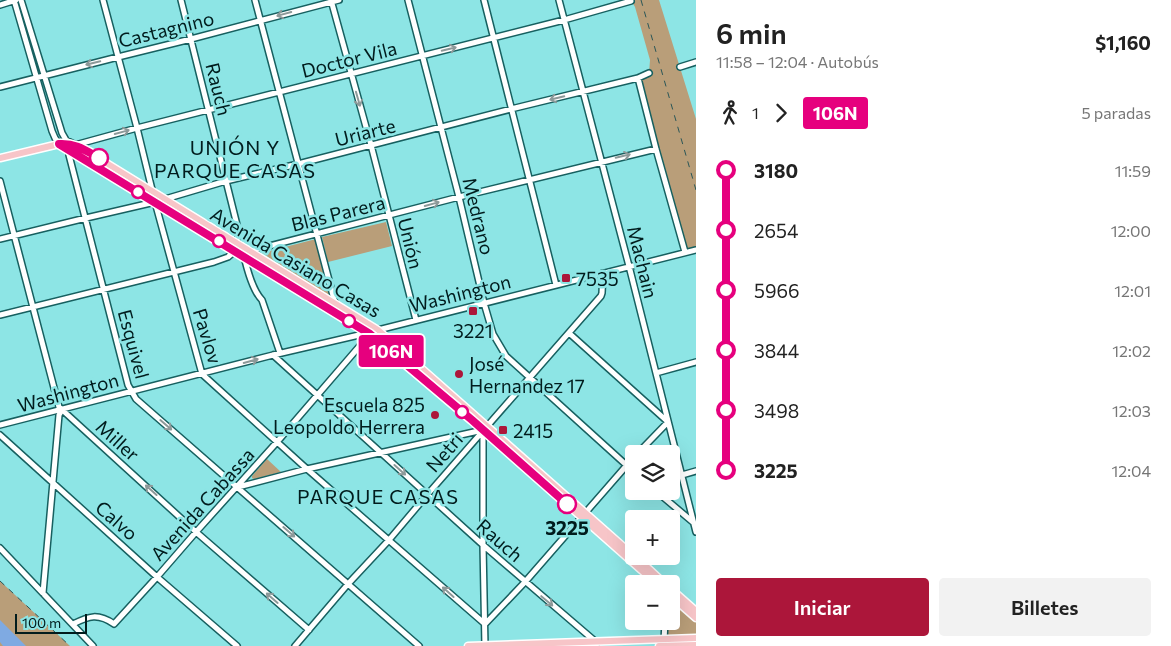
<!DOCTYPE html>
<html lang="es">
<meta charset="utf-8">
<style>
:root{--surface:#fff;--page:#f2f2f2;--text:#222;--muted:#767676;--accent:#ac163a}
body{margin:0;font-family:Commissioner,sans-serif;background:var(--page);color:var(--text);height:100vh;display:flex;flex-direction:column;font-size:19px;white-space:nowrap}
*{box-sizing:border-box;margin:0}
p{font-size:16px;color:var(--muted)}
.icon{flex:none;width:28px;height:28px;fill:none;stroke:currentColor;stroke-width:2;stroke-linecap:round;stroke-linejoin:round}
.map{position:relative;flex:1;overflow:hidden}
.side{display:flex;flex-direction:column;background:var(--surface);width:475px}
.side>*{flex:none}
.badge{padding:0 10px;border-radius:4px;font-size:18px;line-height:32px}
.controls{position:absolute;left:625px;top:445px;display:grid;gap:10px}
.controls a{display:grid;place-items:center;width:55px;height:55px;border-radius:5px;background:var(--surface);box-shadow:0 5px 20px #0002;font-size:25px}
.scale{position:absolute;left:15px;bottom:12px;width:72px;box-sizing:border-box;padding-left:5px;border:2px solid #011c1d;border-top:0;font-size:14px;line-height:18px;white-space:nowrap;color:#011c1d;-webkit-text-stroke:4px #8de5e5;paint-order:stroke}
.map>.badge{position:absolute;translate:-50% -50%;box-shadow:0 0 0 2px #fff}
.legs{display:flex;align-items:center;gap:8px;height:55px;padding:0 20px;font-size:16px}
.legs p{margin-inline-start:auto}
.overview{display:flex;align-items:center;justify-content:space-between;height:85px;padding:0 20px}
h1{font-size:28px;font-weight:600;line-height:38px}
.primary-button{display:flex;gap:10px;margin-top:auto;padding:10px 20px}
.primary-button a{flex:1;height:58px;border-radius:5px;background:var(--accent);color:#fff;font-size:20px;font-weight:600;line-height:58px;text-align:center}
.primary-button a+a{background:var(--page);color:var(--text)}
ul{padding:0 20px;list-style:none}
li{display:flex;align-items:center;gap:18px;height:60px;font-size:19px}
li i{display:grid;place-items:center;width:8px;height:100%;margin:0 6px;background:currentColor}
li i::after{content:'';width:12px;height:12px;margin:-6px;border:4px solid;border-radius:50%;background:var(--surface)}
li p{margin-inline-start:auto}
li:first-child i{background:linear-gradient(#0000 50%,currentColor 0)}
li:last-child i{background:linear-gradient(currentColor 50%,#0000 0)}
main{display:flex;flex:1;min-height:0}
.map>svg:first-child{display:block}
</style>
<main>
<div class="map">
<svg width="696" height="646" viewBox="0 0 696 646">
<rect width="100%" height="100%" fill="#8de5e5"/>
<path fill="#b99e79" d="M631,0H659L696,119V250L685,252L638,78L649,73L650,60L635,7Z
M386,222L392,246L328,262L322,237Z
M316,239L331,298L262,253Z
M267,459L281,472L254,479L252,478V476Z
M0,581L70,646H0Z
M676,601L696,618V638L664,640L665,621H671V605Z"/>
<path fill="#7faae2" d="M0,620L26,646H3L0,642Z"/>
<g fill="none" stroke-linecap="round" stroke-linejoin="round">
<defs>
<path id="minor" d="M14,0L52,131L55,138L59,144
M21,0L62,133L66,140L74,144
M103,0L137,128L155,202L202,374L307,469L485,624
M181,0L238,229V236L236,243L237,244
M255,0L335,303
M331,0L371,145L416,320
M408,0L459,197L484,303L493,334L506,356L634,472
M484,0L556,285
M559,0L629,266L696,532
M0,5L16,0
M680,67L696,62
M638,78L656,149L685,252
M0,87L118,57L191,39L339,0
M75,145L137,128L564,20L631,1
M72,148L70,150L69,155L128,385L136,399L419,646
M0,181L59,407L196,532L309,630
M0,239L86,218L155,202L226,181L298,164L511,109L638,78L649,73
M244,256C247,269 253,291 262,300L280,353
M0,315L214,262L228,257L235,251H250L459,197L656,149
M569,333L668,422L637,454
M273,355L483,545L596,642V646
M656,373L696,362
M0,425L273,355L359,335L370,334L378,330L696,250
M483,431V545L485,646
M0,435L157,577L237,646
M682,475L696,471
M238,487L307,469L483,430
M656,491L694,523
M0,548L93,646
M43,593L59,415L62,410
M73,624C89,616 98,613 114,624L157,577L196,532L277,442L370,334
M485,624L525,582L634,457
M664,641L665,621
M295,646L348,584L389,540L427,495L601,296L602,293L603,273"/>
<path id="major" d="M60,144L370,334L472,420L657,584
M0,158L59,144C72,143 79,147 90,153L378,330L634,556
M635,556L665,584
M671,589L696,611
M671,596L696,618
M468,646L696,638
M659,646L696,645"/>
</defs>
<use href="#minor" stroke="#176060" stroke-width="8"/>
<use href="#major" stroke="#fff" stroke-width="9"/>
<use href="#minor" stroke="#fff" stroke-width="5"/>
<use href="#major" stroke="#f7c5c8" stroke-width="6"/>
<path stroke="#2a5657" stroke-width="1" stroke-dasharray="6 6" stroke-linecap="butt" d="M641,0L696,190
M0,581L70,646"/>
</g>
<defs><path id="oneway-shaft" d="M-6 0H5M1.5-3L5.5 0L1.5 3" fill="none" stroke-width="1.6" stroke-linecap="round" stroke-linejoin="round" transform="scale(1.25)"/></defs>
<g stroke="#8d9999">
<use href="#oneway-shaft" transform="translate(284 14) rotate(165)"/>
<use href="#oneway-shaft" transform="translate(449 49) rotate(-14)"/>
<use href="#oneway-shaft" transform="translate(93 63) rotate(166)"/>
<use href="#oneway-shaft" transform="translate(557 98) rotate(166)"/>
<use href="#oneway-shaft" transform="translate(358 99) rotate(74)"/>
<use href="#oneway-shaft" transform="translate(122 132) rotate(-15)"/>
<use href="#oneway-shaft" transform="translate(623 156) rotate(-13)"/>
<use href="#oneway-shaft" transform="translate(432 204) rotate(-15)"/>
<use href="#oneway-shaft" transform="translate(251 361) rotate(-15)"/>
<use href="#oneway-shaft" transform="translate(166 425) rotate(41)"/>
<use href="#oneway-shaft" transform="translate(400 470) rotate(42)"/>
<use href="#oneway-shaft" transform="translate(151 490) rotate(-138)"/>
<use href="#oneway-shaft" transform="translate(289 532) rotate(41)"/>
<use href="#oneway-shaft" transform="translate(448 592) rotate(-138)"/>
<use href="#oneway-shaft" transform="translate(272 598) rotate(-139)"/>
<use href="#oneway-shaft" transform="translate(547 601) rotate(40)"/>
</g>
<g fill="none" stroke-linecap="round" stroke-linejoin="round">
<defs>
<path id="line-1" d="M99,158C85,150 76,143 59,144L370,334L472,420L567,504"/>
</defs>
<use href="#line-1" stroke="#fff" stroke-width="11"/>
<use href="#line-1" stroke="#e6007e" stroke-width="8"/>
</g>
<g fill="#fff" stroke="#e6007e" stroke-width="2.5">
<circle cx="99" cy="158" r="9"/>
<circle cx="138" cy="192" r="6"/>
<circle cx="219" cy="241" r="6"/>
<circle cx="349" cy="321" r="6"/>
<circle cx="462" cy="412" r="6"/>
<circle cx="567" cy="504" r="9"/>
</g>
<g fill="#ac163a" stroke="#8de5e5" stroke-width="2">
<rect x="561" y="273" width="10" height="10" rx="2.5"/>
<rect x="468" y="306" width="10" height="10" rx="2.5"/>
<circle cx="459" cy="374" r="5"/>
<circle cx="435" cy="415" r="5"/>
<rect x="498" y="425" width="10" height="10" rx="2.5"/>
</g>
<g text-anchor="middle" dominant-baseline="central" stroke-width="5" stroke-linejoin="round" paint-order="stroke">
<g font-size="19" fill="#011c1d" stroke="#8de5e5">
<text transform="translate(166 29) rotate(-14)">Castagnino</text>
<text transform="translate(349 59) rotate(-14)">Doctor Vila</text>
<text transform="translate(219 89) rotate(76)">Rauch</text>
<text transform="translate(365 132) rotate(-14)">Uriarte</text>
<text transform="translate(338 213) rotate(-14)">Blas Parera</text>
<text transform="translate(479 216) rotate(76)">Medrano</text>
<text transform="translate(411 243) rotate(76)">Unión</text>
<text transform="translate(296 262) rotate(31)">Avenida Casiano Casas</text>
<text transform="translate(643 262) rotate(76)">Machain</text>
<text transform="translate(460 293) rotate(-14)">Washington</text>
<text transform="translate(208 336) rotate(73)">Pavlov</text>
<text transform="translate(134 344) rotate(75)">Esquivel</text>
<text transform="translate(68 392) rotate(-15)">Washington</text>
<text transform="translate(118 440) rotate(42)">Miller</text>
<text transform="translate(444 452) rotate(-49)">Netri</text>
<text transform="translate(202 504) rotate(-48)">Avenida Cabassa</text>
<text transform="translate(117 520) rotate(41)">Calvo</text>
<text transform="translate(500 540) rotate(41)">Rauch</text>
</g>
<g font-size="19" fill="#011c1d" stroke="#8de5e5" text-anchor="start">
<text x="576" y="278">7535</text>
<text x="473" y="330" text-anchor="middle">3221</text>
<text x="469" y="363">José<tspan x="469" dy="22">Hernandez 17</tspan></text>
<text x="425" y="404" text-anchor="end">Escuela 825<tspan x="425" dy="22">Leopoldo Herrera</tspan></text>
<text x="513" y="430">2415</text>
</g>
<g font-size="19" font-weight="bold" fill="#011c1d" stroke="#8de5e5">
<text x="567" y="527">3225</text>
</g>
<g font-size="20" letter-spacing="1" fill="#011c1d" stroke="#8de5e5">
<text x="235" y="147">UNIÓN Y<tspan x="235" dy="23">PARQUE CASAS</tspan></text>
<text x="378" y="496">PARQUE CASAS</text>
</g>
</g>
</svg>
<div class="controls">
<a><svg class="icon" aria-label="layers" viewBox="0 0 24 24"><path d="M12 4l9 5-9 5-9-5zM3 14l9 5 9-5"/></svg></a>
<a>+</a>
<a>−</a>
</div>
<div class="scale">100 m</div>
<b class="badge" style="left:391px;top:351px;background:#e6007e;color:#fff">106N</b>
</div>
<section class="side">
<div class="overview"><div><h1>6 min</h1><p>11:58 – 12:04 · Autobús</p></div><b>$1,160</b></div>
<div class="legs"><svg class="icon" aria-label="walk" viewBox="0 0 24 24"><circle cx="13" cy="4" r="2"/><path d="M13 8l-2 6 4 7M11 14l-3 7M7 12l3-4h3l4 4"/></svg>1<svg class="icon" aria-label="forward" viewBox="0 0 24 24"><path d="M9 5l7 7-7 7"/></svg><b class="badge" style="background:#e6007e;color:#fff">106N</b><p>5 paradas</p></div>
<ul>
<li><i style="color:#e6007e"></i><b>3180</b><p>11:59</p></li>
<li><i style="color:#e6007e"></i><span>2654</span><p>12:00</p></li>
<li><i style="color:#e6007e"></i><span>5966</span><p>12:01</p></li>
<li><i style="color:#e6007e"></i><span>3844</span><p>12:02</p></li>
<li><i style="color:#e6007e"></i><span>3498</span><p>12:03</p></li>
<li><i style="color:#e6007e"></i><b>3225</b><p>12:04</p></li>
</ul>
<div class="primary-button"><a>Iniciar</a><a>Billetes</a></div>
</section>
</main>
